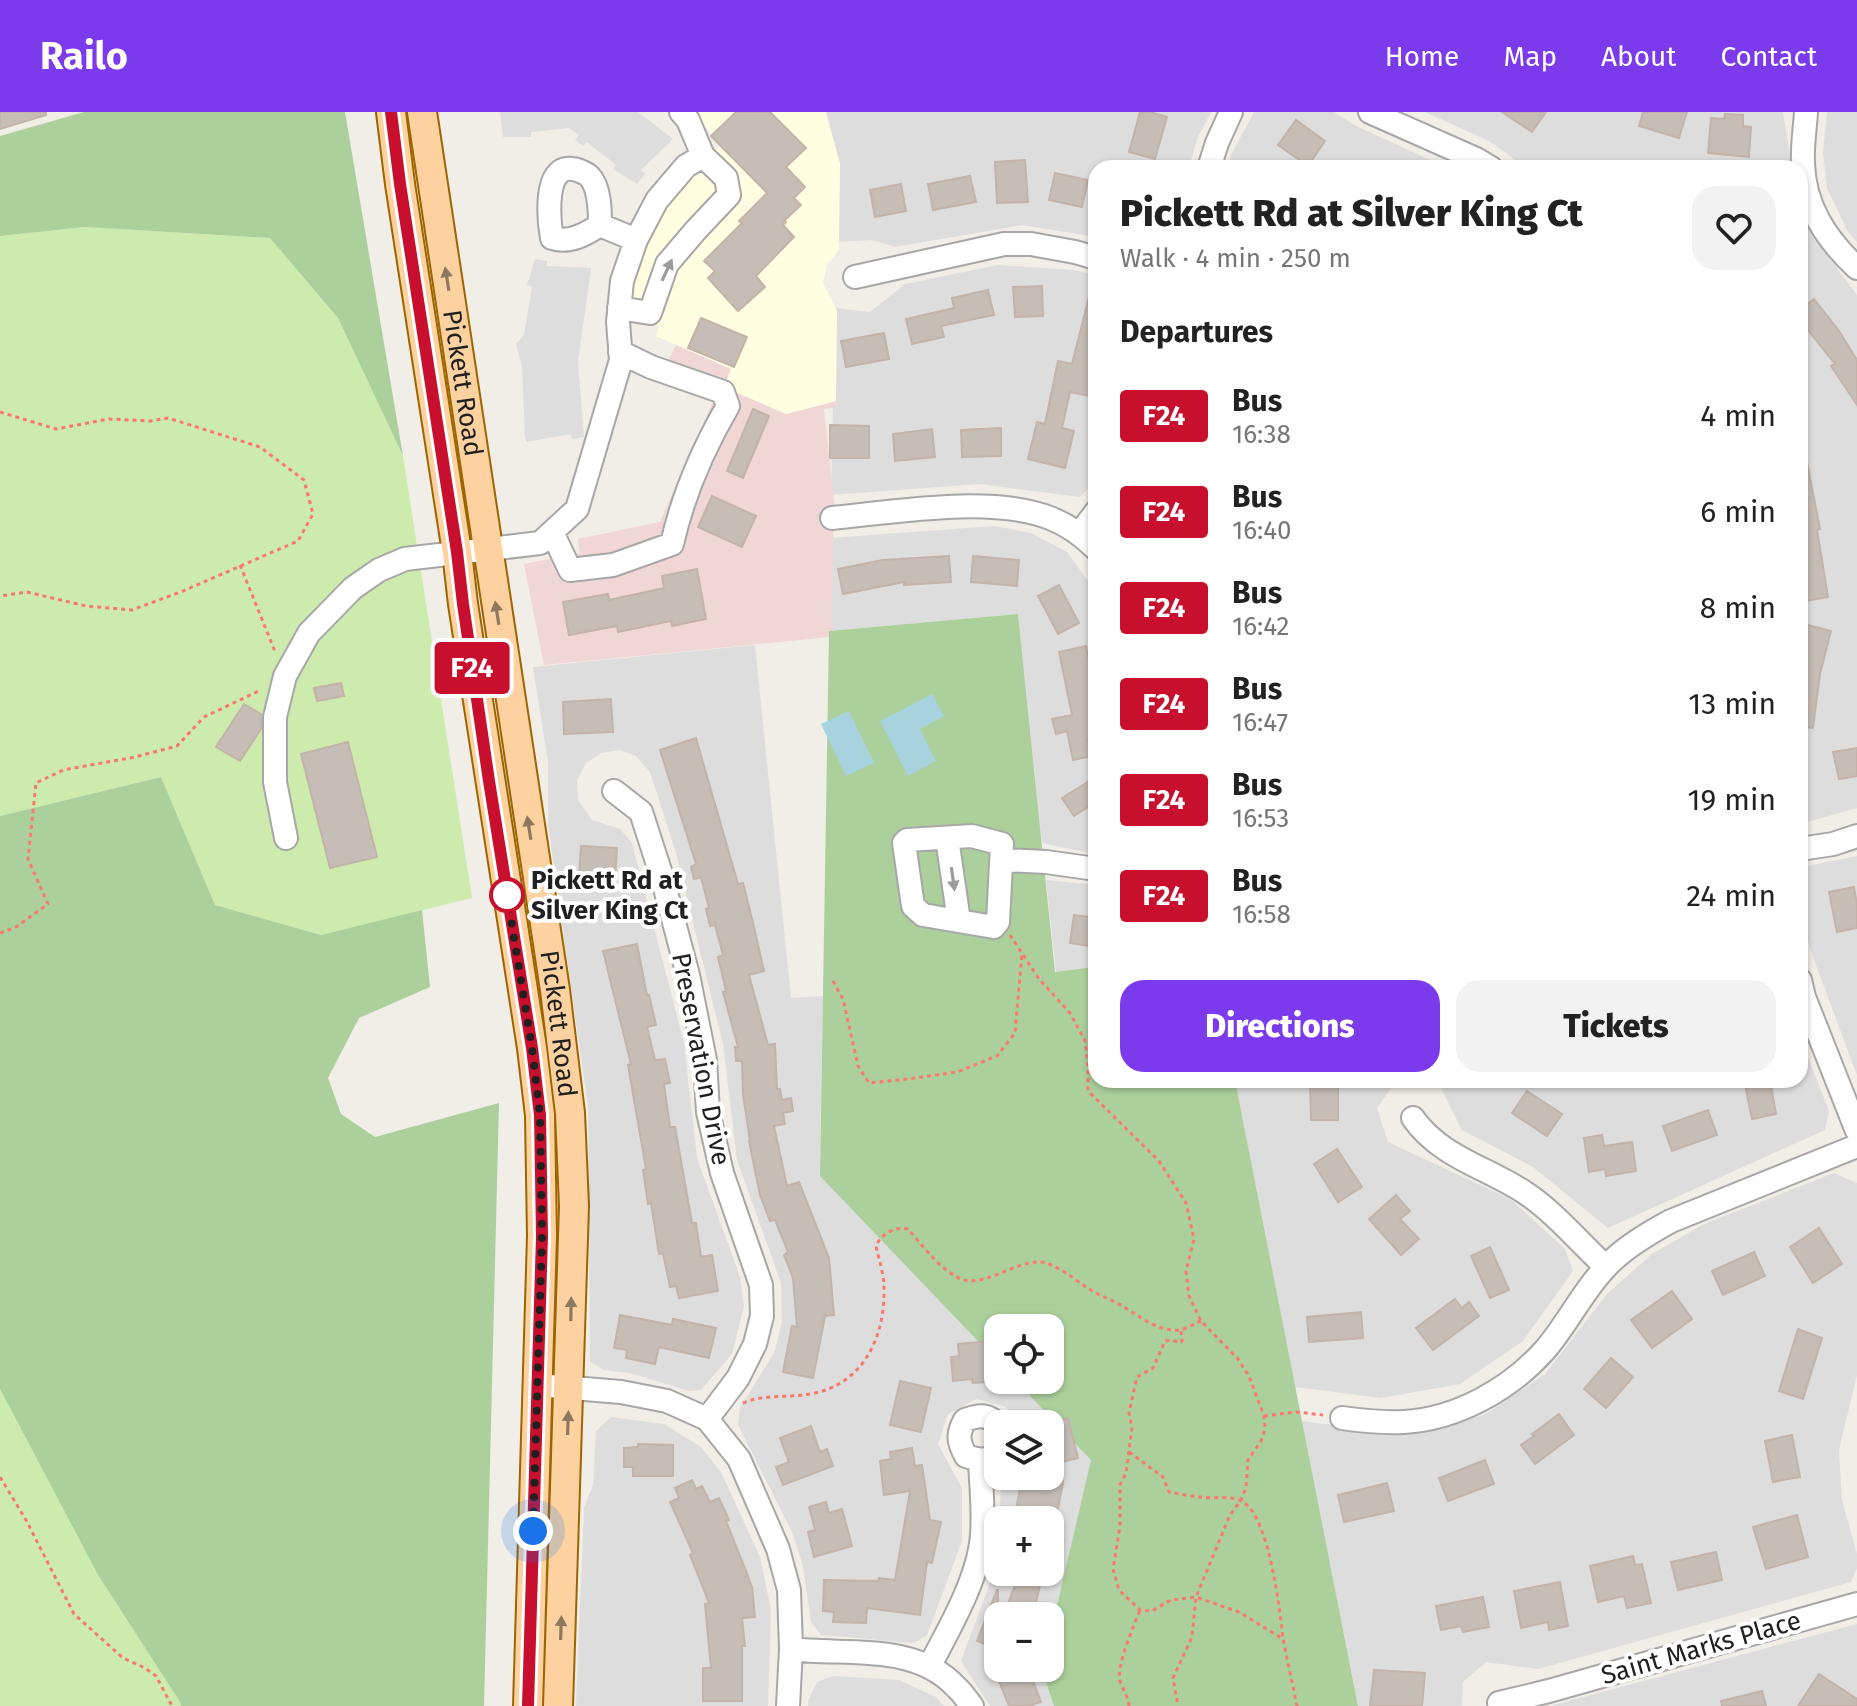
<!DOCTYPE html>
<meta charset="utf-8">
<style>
:root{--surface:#fff;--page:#f2f2f2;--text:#222;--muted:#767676;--accent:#7c3aed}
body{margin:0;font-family:"Fira Sans",sans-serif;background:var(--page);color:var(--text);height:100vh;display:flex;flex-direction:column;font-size:30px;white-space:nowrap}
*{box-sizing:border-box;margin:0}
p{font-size:26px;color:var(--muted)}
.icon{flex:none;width:44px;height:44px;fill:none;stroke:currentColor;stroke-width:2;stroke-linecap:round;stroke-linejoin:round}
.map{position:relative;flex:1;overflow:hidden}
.drawer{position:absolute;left:1088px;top:48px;width:720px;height:928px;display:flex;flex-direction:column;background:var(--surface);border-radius:24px;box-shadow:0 2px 6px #0004}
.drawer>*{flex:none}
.badge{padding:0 16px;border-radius:6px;font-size:28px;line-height:52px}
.controls{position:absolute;left:984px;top:1202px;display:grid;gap:16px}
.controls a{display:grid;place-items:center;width:80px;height:80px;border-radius:16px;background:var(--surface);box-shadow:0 2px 6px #0004;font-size:40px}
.you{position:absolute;width:40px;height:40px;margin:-20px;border:6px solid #fff;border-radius:50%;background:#1a73e8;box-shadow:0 0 0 12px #1a73e833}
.map>.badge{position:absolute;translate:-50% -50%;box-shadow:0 0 0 4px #fff}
h2{padding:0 32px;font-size:30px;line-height:72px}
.round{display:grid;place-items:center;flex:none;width:84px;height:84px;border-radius:24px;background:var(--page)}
.headline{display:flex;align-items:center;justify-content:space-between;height:136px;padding:0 32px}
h1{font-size:38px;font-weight:800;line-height:60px}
.button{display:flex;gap:16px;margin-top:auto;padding:16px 32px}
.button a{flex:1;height:92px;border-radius:24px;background:var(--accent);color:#fff;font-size:32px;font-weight:800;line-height:92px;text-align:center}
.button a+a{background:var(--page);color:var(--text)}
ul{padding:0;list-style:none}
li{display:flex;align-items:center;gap:24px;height:96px;padding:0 32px}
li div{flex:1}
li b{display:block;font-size:30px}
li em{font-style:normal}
li .badge{min-width:88px;font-weight:700;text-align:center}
header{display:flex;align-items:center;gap:48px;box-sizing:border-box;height:112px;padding:0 40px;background:var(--accent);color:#fff}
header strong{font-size:38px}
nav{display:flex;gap:44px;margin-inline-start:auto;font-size:28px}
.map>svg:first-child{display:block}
</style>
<header>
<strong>Railo</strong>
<nav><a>Home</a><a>Map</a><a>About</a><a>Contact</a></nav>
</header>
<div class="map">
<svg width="1857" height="1594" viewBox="0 0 1857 1594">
<rect width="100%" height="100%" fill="#f1ede7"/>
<path fill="#dedddd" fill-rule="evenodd" d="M500,0H638L673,27L641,58L645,62L637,72L613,57L616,53L587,30L583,34L575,28L579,23L569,16L531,20V25H503Z
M823,0H1211L1197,27L1189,56H1096V125L1022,113L895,135L872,128L836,130Z
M1254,0H1334L1356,14L1448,56H1228L1231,43Z
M1425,0H1783L1792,56H1527L1489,29Z
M1827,0H1857V130L1848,120L1827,76L1823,40Z
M1800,102L1801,108L1857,183V696L1800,712Z
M535,147L547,149V154L591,156L578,250L584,325L572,327L571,322L527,330L525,326L522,254L516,232L524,223L532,175L527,173Z
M998,153L1073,158L1096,163V363L1094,370L1080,385L979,372L831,383L835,196L870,200L905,172Z
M994,414L1031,421L1067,440L1096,480V740L1089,741L1042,731L1018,502L829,519L831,426Z
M755,533L791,886L823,884L820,1046L998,1228V1268H1038L1100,1332L1075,1594H990L961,1549L996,1455L998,1425V1460H1050V1408H999L1001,1375L1007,1364H1050V1312H1017L1006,1295L976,1287L948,1302L938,1332L962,1376V1429L927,1523L914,1531L821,1523L811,1510L803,1454L792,1420L738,1313L740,1296L775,1239L782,1209L781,1171L737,1048L723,932L676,741L650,660L636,644L620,638L601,641L586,651L577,668L578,688L592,708L620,717L632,731L684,931L697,1046L740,1165L744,1194L732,1242L701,1278L689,1279L630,1261L603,1258L590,1249L588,995L548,712V650L533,555ZM998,1504H1050V1556H998Z
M1857,744V963L1810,837L1800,795V761L1803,755Z
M1046,768L1096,773V885L1092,855L1056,860Z
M1800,925L1829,999L1825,1018L1608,1116L1533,1055L1462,1018L1438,970L1433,968H1800Z
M1235,968H1397L1377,996L1388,1030L1510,1087L1565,1137L1573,1159L1523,1229L1460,1272L1381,1286L1295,1275Z
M1834,1061L1857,1071V1263L1839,1338L1842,1388L1857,1442V1456L1851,1470L1538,1557L1486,1550L1463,1570L1462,1594H1358L1302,1309L1401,1322L1484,1303L1545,1262L1607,1182L1652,1142L1704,1112Z
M611,1305L664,1312L701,1335L721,1360L760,1445L771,1498L768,1594H576L584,1396L593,1373L596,1319Z
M1857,1512V1594H1550Z
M833,1564L899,1568L936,1585L944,1594H808V1589L817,1570Z"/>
<path fill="#f1d6d6" d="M676,233L732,257L724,274L786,302L836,289V295L824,297L834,391L831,525L544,553L524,452L580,441L578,427L660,410L717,280L664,256Z"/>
<path fill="#fffee1" d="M691,0H826L840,52L839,138L827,153L823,171L837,199L836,289L786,302L724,275L731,257L656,224L659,214L629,201L632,167L657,104L722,32Z"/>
<path fill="#cdebad" d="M85,115L270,126L338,206L403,344L472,786L321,823L215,793L161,665L0,704V124Z
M0,1277L98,1463L180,1590L181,1594H0Z"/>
<path fill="#acd09b" d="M84,0H345L403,344L338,206L270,126L85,115L0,124V24Z
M1018,502L1055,860L1093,855L1096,885V968H1235L1358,1594H1054L1042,1558L1043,1556H1050V1524L1091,1348L1015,1268H1050V1216H998V1250L820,1064L829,519Z
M161,665L215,793L321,823L422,798L430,875L359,906L328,966L341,1002L375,1025L499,991L484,1594H181L180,1590L98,1463L0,1277V704Z"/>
<path fill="#a7d3de" d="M932,582L944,604L920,617L936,649L908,664L880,609Z
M849,599L874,651L846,664L821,612Z"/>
<path fill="#c6bdb6" stroke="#c3b3a9" stroke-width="2" d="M0,0H46V3L0,17Z
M736,0H770L806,36L786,55L805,75L794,86L801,93L784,109L786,110L783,113L794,125L756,164L765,175L738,199L708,166L715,159L704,149L742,111L739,109L767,81L711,24Z
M1140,0H1150L1167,5L1155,47L1129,40Z
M1502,0H1546L1532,20Z
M1643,0H1687L1679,26L1639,14Z
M1725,2L1743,3V14L1751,15L1749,45L1708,41L1711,6L1724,7Z
M1296,8L1325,29L1308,54L1278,33Z
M1025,48L1028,90L997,91L995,50Z
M1055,61L1088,68L1082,95L1049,88Z
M970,64L976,90L933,98L928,72Z
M901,72L906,99L875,105L870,78Z
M1042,174L1043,204L1015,205L1013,175Z
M1091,177L1096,178V254L1090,284L1070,280L1062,316L1074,319L1065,356L1028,347L1037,310L1045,312L1058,249L1072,252Z
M988,178L994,203L941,214L944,225L912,232L906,207L954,196L952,186Z
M1814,187L1839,219L1857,248V293L1831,254L1835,252L1800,208V198Z
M701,206L747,225L734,255L688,236Z
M884,221L889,247L846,255L841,229Z
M753,297L769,304L743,366L727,359Z
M830,313L869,314V346H830Z
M1001,316V344L962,345L961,318Z
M932,317L935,345L895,349L893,322Z
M1807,350L1820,417L1817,418L1828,485L1800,490V351Z
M712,384L756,404L742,435L698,415Z
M949,444L951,470L904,473V470L843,482L838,457L883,448Z
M973,444L1019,448L1017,474L971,470Z
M697,457L706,507L672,514L671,509L618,520L617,514L569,523L563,490L608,482L609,488L664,476L662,464Z
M1059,473L1079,511L1058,522L1038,484Z
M1804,512L1831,519L1820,562L1813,616L1800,615V529Z
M1086,534L1096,584V625L1088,627L1092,644L1073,648L1067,619L1056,622L1052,607L1072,603L1059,540Z
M341,571L344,584L317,589L314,576Z
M611,587L613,620L564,622L563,590Z
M244,592L261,602V617L240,649L216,635Z
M696,626L738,772L743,771L753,811L764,859L749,863L768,933L775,932L777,977H780L782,988L791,986L793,999L783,1001L785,1012L774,1014L787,1074L799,1070L829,1146L834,1203L825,1204L813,1266L783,1260L792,1214L797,1215L793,1166L784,1143L788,1140L775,1108L770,1109L760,1083L749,1029H750L743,982L742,949H736L735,935H738L723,880L726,879L718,845L723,843L715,813L710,814L706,797L709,796L701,765L694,767L691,755L696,752L660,638Z
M348,630L377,745L330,756L301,642Z
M1857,636V664L1839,667L1833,640Z
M1096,665V690L1074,704L1062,686Z
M581,734L617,736L615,768L579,766Z
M1854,775L1857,793V816L1837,820L1829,780Z
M1074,803L1096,806V835L1070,831Z
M637,832L647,883H649L656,913L647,915L655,948L665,947L670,971L664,972L670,1015H675L692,1111H696L701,1145L712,1143L718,1179L679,1186L676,1174L670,1175L663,1141L659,1142L651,1091L648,1092L643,1058L646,1057L628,953L631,952L603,839Z
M1310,968H1338V1008H1311Z
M1744,968H1770L1776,1002L1752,1007Z
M1527,979L1562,1002L1547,1024L1512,1001Z
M1708,998L1717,1023L1672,1039L1663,1014Z
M1602,1023L1604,1034L1632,1030L1636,1059L1606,1064L1605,1057L1589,1060L1584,1026Z
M1337,1037L1362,1075L1338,1090L1314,1052Z
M1396,1083L1410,1099L1400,1107L1419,1127L1401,1143L1369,1107Z
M1819,1116L1842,1152L1813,1171L1790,1135Z
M1490,1135L1509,1178L1490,1186L1471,1144Z
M1754,1140L1765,1164L1723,1183L1712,1159Z
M1672,1179L1692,1207L1652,1236L1631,1208Z
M1455,1187L1462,1196L1469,1190L1479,1204L1433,1238L1416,1216Z
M1361,1200L1363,1226L1309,1230L1307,1205Z
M620,1203L672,1213L673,1207L716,1216L709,1246L659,1235L655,1252L626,1246L627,1238L614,1236Z
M1798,1217L1822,1226L1803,1287L1779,1279Z
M990,1229L992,1253L997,1252L999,1269L973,1271L972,1267L953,1269L951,1245L959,1244L958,1232Z
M1611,1246L1633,1265L1606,1296L1584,1277Z
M900,1269L931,1276L921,1320L890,1313Z
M1559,1302L1574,1323L1535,1352L1521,1333L1534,1324L1532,1322Z
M1068,1306L1078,1346L1058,1351L1063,1370L1056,1408H1014L1022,1366L1050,1371V1311Z
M811,1314L820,1340L827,1337L833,1354L783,1373L776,1355L789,1350L780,1326Z
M1792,1323L1800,1365L1773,1370L1765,1329Z
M638,1332L673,1333V1364H633V1355H624V1336L638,1335Z
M912,1336L915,1354L922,1353L930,1408L941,1410L932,1451L927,1450L920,1503L867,1496L866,1511L833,1510L834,1500L823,1499L824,1468L878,1469L879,1466L895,1468L910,1379L884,1383L880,1349L891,1347L890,1340Z
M1485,1348L1494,1372L1448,1389L1439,1366Z
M692,1368L696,1377L702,1374L710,1390L719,1386L729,1408L726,1409L748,1464L744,1465H748L752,1475L755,1505L742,1506L745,1534H742V1589H703V1556H711L705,1492L709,1491L690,1443L693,1441L670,1390L679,1386L675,1376Z
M1387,1371L1394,1399L1344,1410L1338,1383Z
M826,1390L829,1401L842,1397L852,1434L814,1445L808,1420L815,1418L809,1395Z
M1797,1403L1808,1445L1766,1457L1753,1415Z
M1716,1440L1722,1468L1678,1478L1671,1450Z
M1633,1444L1635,1453L1642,1452L1651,1491L1627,1496L1624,1484L1598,1490L1590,1454Z
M991,1460H1043L1033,1504H1003L1016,1471L990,1465Z
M1560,1470L1568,1514L1549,1518L1548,1510L1521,1516L1514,1479Z
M997,1478H998V1537L977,1529Z
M1483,1485L1489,1515L1463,1520L1461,1514L1441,1518L1436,1494Z
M1004,1556H1028L1041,1590L1029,1594H1009L995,1559Z
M1374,1558L1425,1561L1422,1594H1370Z
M1819,1562L1857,1587V1594H1798Z
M1762,1579L1766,1594H1722L1721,1589Z"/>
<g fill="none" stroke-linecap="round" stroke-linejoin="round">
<defs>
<path id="minor" d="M1370,0L1476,47L1491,56
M1806,0C1805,17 1802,34 1803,51C1804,94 1826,127 1857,156
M1209,56L1217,31L1231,0
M600,113C586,122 569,132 552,126C549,110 543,53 572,57C576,57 586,61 589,64C600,75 600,99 600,113L636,128
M855,165L1004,132H1031L1075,140L1096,146
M619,196L650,201L667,152L696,118L729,83L726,66L702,43
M832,406C894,400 991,383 1050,406C1068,413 1082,423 1096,437
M552,420L570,458L613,453L672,432C683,383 703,337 728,294L723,280L651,255L620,240
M1080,421L1096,400
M614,679L641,700L662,765L688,863L705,948L708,1000L722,1061L761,1173L762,1204L755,1232L738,1266L707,1307
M972,724L1002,732L998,810L994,815L923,803L913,794L904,731L907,728Z
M286,726L275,670V605L285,564L309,521L353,476L379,458L405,447L540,431L577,397L621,248L618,210L622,169L636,128L657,88L686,54L703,44L688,8L681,0
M947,726L959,809
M1800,737L1833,732L1857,724
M1003,748L1046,750L1096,757
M1800,868L1804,885L1857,1019
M1413,1006C1441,1046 1489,1056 1527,1082C1555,1101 1580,1131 1606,1155
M537,1273L621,1280L667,1289L707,1307L739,1347L778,1437L789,1478L791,1537L788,1594
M1342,1306C1363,1309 1383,1311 1404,1310C1456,1307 1509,1278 1544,1239C1567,1213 1582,1180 1606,1155C1623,1136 1649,1121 1671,1109L1857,1034
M998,1314C989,1301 978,1303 965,1308C957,1322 958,1330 966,1344C978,1348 990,1351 998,1338
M791,1537C846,1544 914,1530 956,1575C962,1580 967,1588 972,1594
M929,1555C949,1517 979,1466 982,1423C984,1399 981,1373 980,1349
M1499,1591L1549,1579L1857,1492"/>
<g id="major">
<path d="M391,0L400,72L457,440L463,492L532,936L540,1003L542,1124L528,1594"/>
<path id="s1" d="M422,0L555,878L570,1001L574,1094L558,1594"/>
</g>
</defs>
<use href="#minor" stroke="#a7a7a7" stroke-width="26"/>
<use href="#major" stroke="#9c6500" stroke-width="32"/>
<path stroke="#fb786d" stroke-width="3" stroke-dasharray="4 4" stroke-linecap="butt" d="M0,300L56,317L109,307L151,309L168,306L260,335L304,368L313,402L298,429L183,479L132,498L86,494L27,480L0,484
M240,453L276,542
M0,821L16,815L48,792L28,747L36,671L63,658L135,645L177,634L204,605L261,578
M1010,823L1039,867L1070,901L1085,929L1088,955V979L1159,1049L1186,1091L1194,1127L1186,1159L1189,1184L1201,1209L1238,1247L1249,1264L1264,1304L1265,1317L1261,1329L1248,1348L1246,1376L1241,1388L1230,1403L1196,1485L1192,1525L1173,1566L1178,1594
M833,869L843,887L858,954L869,971L908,967L957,960L997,944L1015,921L1022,841
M1181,1219L1182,1229L1180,1231L1172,1228L1165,1229L1153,1256L1137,1265L1129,1301L1132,1316L1126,1361L1120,1373V1414L1113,1457L1119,1478L1140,1498L1152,1499L1171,1488L1196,1485L1239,1500L1283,1527L1297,1594
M743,1291C764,1282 788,1286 810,1282C863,1273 885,1226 884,1176C884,1162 879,1148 876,1134C881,1122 895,1114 908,1117C924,1135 939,1157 961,1167C986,1177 1025,1141 1049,1152C1066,1159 1080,1172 1096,1181C1105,1186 1115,1189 1124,1195C1140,1205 1159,1220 1179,1218C1186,1217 1194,1212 1201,1209
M1264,1304L1296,1300L1323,1303
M1129,1340L1163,1365L1169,1380C1179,1382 1190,1384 1200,1385C1213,1387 1233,1383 1243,1390C1269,1405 1280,1498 1283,1527
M0,1365L26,1408L74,1502L123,1546L145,1556L156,1564L172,1594
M1129,1594C1128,1584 1123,1578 1120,1569C1116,1553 1134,1514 1140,1498"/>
<use href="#minor" stroke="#fff" stroke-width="22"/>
<use href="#major" stroke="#fdd2a0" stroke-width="28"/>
</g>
<defs><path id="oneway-solid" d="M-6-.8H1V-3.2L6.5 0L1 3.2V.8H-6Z" transform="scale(2)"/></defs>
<g fill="#9b9b9b">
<use href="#oneway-solid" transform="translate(667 158) rotate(-65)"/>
<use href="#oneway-solid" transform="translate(953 767) rotate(82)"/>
</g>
<g fill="#8e7960">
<use href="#oneway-solid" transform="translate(447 167) rotate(-99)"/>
<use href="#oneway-solid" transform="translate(497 501) rotate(-99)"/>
<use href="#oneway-solid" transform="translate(529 716) rotate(-99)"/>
<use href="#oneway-solid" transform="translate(571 1197) rotate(-89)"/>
<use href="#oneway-solid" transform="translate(568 1311) rotate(-88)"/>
<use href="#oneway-solid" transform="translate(561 1516) rotate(-88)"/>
</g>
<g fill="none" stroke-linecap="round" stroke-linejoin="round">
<defs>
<path id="line" d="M391,0L400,72L457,440L463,492L489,669L532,936L540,1003L542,1124L528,1594"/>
</defs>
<use href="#line" stroke="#fff" stroke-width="18"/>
<use href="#line" stroke="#c8102e" stroke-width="12"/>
<path stroke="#202020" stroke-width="8" stroke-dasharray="0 14.4" d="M507,783L532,936L540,1003L542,1124L533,1419"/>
</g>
<circle fill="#fff" stroke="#c8102e" stroke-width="4" cx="507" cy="783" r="16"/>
<g text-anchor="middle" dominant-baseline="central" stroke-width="8" stroke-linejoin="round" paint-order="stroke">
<g font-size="26" fill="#202020" stroke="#fff">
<text stroke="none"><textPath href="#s1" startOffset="274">Pickett Road</textPath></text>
<text stroke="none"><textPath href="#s1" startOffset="922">Pickett Road</textPath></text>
<text transform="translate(701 947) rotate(79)">Preservation Drive</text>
<text transform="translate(1701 1536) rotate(-16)">Saint Marks Place</text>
</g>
<g font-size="26" font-weight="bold" fill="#202020" stroke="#fff" text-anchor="start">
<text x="531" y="768">Pickett Rd at<tspan x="531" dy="30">Silver King Ct</tspan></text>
</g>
</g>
</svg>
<div class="controls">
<a><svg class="icon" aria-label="locate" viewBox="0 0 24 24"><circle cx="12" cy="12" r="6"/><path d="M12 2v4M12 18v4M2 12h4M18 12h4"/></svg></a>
<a><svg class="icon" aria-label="layers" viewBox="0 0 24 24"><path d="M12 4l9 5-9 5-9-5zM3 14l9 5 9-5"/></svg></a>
<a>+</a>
<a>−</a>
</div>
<div class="you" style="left:533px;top:1419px"></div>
<b class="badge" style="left:472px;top:556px;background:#c8102e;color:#fff">F24</b>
<section class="drawer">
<div class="headline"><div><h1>Pickett Rd at Silver King Ct</h1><p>Walk · 4 min · 250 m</p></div><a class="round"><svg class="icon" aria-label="heart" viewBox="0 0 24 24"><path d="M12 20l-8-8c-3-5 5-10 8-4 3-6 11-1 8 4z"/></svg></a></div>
<h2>Departures</h2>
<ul>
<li><span class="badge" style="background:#c8102e;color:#fff">F24</span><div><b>Bus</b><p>16:38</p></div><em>4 min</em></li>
<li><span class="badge" style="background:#c8102e;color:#fff">F24</span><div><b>Bus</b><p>16:40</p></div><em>6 min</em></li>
<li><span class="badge" style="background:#c8102e;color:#fff">F24</span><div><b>Bus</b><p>16:42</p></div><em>8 min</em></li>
<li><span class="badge" style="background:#c8102e;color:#fff">F24</span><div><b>Bus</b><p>16:47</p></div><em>13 min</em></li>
<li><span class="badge" style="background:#c8102e;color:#fff">F24</span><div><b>Bus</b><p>16:53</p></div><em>19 min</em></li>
<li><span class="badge" style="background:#c8102e;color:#fff">F24</span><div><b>Bus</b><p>16:58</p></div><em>24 min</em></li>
</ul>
<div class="button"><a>Directions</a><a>Tickets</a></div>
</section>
</div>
